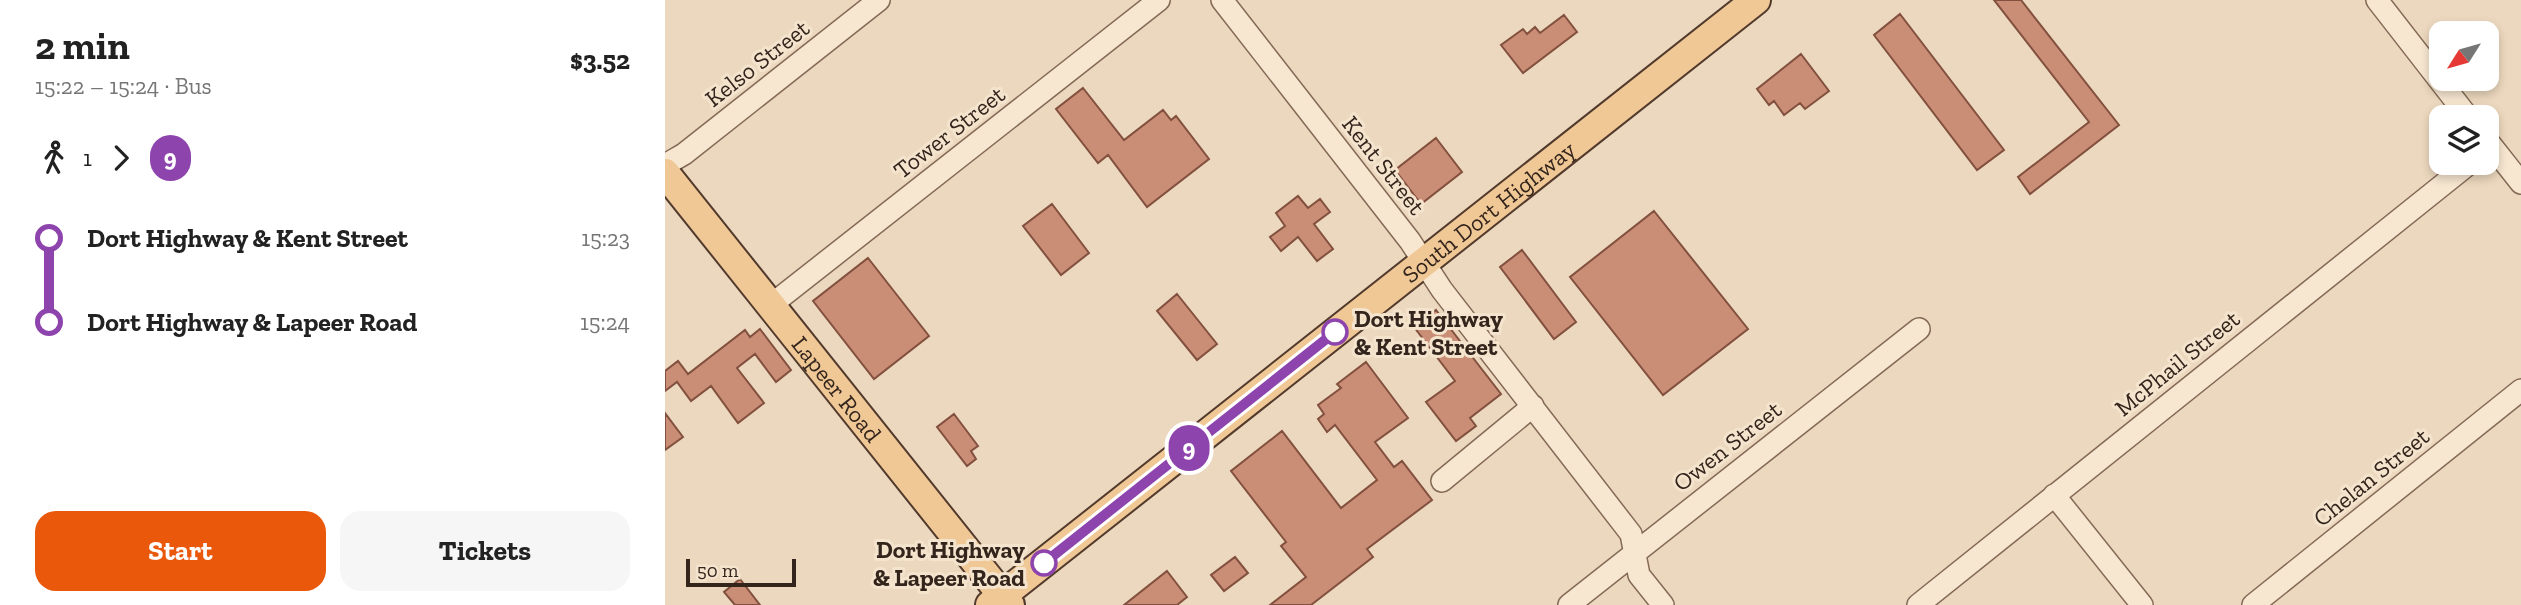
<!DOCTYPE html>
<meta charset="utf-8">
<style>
:root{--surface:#fff;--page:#f6f6f6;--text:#222;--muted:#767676;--accent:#ea580c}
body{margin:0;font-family:"Zilla Slab",serif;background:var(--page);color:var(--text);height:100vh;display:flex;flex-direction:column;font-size:26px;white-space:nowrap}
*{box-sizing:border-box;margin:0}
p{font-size:23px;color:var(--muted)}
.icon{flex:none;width:38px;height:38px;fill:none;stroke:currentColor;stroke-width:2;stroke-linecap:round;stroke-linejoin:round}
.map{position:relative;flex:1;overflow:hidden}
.side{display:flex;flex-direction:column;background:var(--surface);width:665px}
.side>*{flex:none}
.badge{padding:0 14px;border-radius:23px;font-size:24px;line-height:46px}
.needle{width:46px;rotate:233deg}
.tools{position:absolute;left:1764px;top:21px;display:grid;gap:14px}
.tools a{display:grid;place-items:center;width:70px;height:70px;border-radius:14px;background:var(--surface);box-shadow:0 4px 10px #0003;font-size:35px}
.scale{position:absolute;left:21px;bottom:18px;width:110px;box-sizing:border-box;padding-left:7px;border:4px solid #33241c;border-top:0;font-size:19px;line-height:24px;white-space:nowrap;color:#33241c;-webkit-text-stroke:5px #f4e4cd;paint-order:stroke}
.map>.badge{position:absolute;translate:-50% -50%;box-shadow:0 0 0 4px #fff}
.legs{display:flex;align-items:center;gap:10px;height:77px;padding:0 35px;font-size:23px}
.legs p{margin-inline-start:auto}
.head{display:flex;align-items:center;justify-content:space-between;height:119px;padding:0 35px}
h1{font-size:38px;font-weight:800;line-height:52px}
.primary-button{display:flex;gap:14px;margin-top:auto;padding:14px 35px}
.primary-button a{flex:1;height:80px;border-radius:21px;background:var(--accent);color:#fff;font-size:28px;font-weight:800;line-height:80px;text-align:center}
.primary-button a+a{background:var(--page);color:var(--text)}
ul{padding:0 35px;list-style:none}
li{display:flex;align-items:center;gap:24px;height:84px;font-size:26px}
li i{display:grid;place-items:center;width:10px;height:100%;margin:0 9px;background:currentColor}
li i::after{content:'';width:18px;height:18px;margin:-9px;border:5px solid;border-radius:50%;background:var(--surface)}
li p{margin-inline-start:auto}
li:first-child i{background:linear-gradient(#0000 50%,currentColor 0)}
li:last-child i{background:linear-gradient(currentColor 50%,#0000 0)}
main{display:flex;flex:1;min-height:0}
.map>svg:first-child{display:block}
</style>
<main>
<section class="side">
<div class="head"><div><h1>2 min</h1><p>15:22 – 15:24 · Bus</p></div><b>$3.52</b></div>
<div class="legs"><svg class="icon" aria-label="walk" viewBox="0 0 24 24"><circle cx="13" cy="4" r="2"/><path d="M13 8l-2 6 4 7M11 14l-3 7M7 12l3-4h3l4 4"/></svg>1<svg class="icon" aria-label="forward" viewBox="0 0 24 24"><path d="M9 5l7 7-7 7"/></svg><b class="badge" style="background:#8e44ad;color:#fff">9</b></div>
<ul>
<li><i style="color:#8e44ad"></i><b>Dort Highway &amp; Kent Street</b><p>15:23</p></li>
<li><i style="color:#8e44ad"></i><b>Dort Highway &amp; Lapeer Road</b><p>15:24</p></li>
</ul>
<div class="primary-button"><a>Start</a><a>Tickets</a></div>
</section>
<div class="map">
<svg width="1856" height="605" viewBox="0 0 1856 605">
<rect width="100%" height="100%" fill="#ecd8be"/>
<path fill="#ca8d75" stroke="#82503e" stroke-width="2" d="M1329,0H1356L1454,125L1365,194L1353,177L1424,122Z
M1235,14L1339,150L1312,170L1209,35Z
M899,15L912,32L858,73L836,45L858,29L862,34L870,27L875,33Z
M1136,54L1164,91L1140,109L1135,103L1119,115L1109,101L1104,105L1092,89Z
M418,88L459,140L498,110L506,120L511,116L544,159L482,207L443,155L433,163L391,109Z
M771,138L797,172L756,204L730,170Z
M633,196L643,208L655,199L665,212L649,224L668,249L652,261L633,237L616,251L605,237L620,226L611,213Z
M387,204L424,253L396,275L358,226Z
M989,211L1083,329L998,395L905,277Z
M857,250L911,322L889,339L835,267Z
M203,258L264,336L209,379L148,301Z
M512,294L552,344L532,360L492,311Z
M771,310L836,394L805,418L811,426L791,441L761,402L790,381L749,327Z
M95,329L126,370L111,382L90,354L72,368L99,403L73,423L46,386L26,401L12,382L0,391V371L13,361L23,374L80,330L85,337Z
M701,362L743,418L710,442L729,467L737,461L767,500L702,549L708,557L646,605H605L641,577L616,546L621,542L566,471L617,431L676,508L712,480L670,425L662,432L653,419L659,414L653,405L676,388L672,384Z
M0,413L18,437L0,450Z
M289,414L313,446L306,451L311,459L302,466L272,427Z
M570,557L583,573L559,591L546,575Z
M502,571L522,597L512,605H459Z
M75,579L95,605H70L59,592Z"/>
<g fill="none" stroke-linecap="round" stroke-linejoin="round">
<defs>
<path id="minor" d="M557,0L745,241L777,290L966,534L974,575L998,605
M1712,0L1803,117
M1822,140L1856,183
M0,165L19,154L214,0
M106,305L494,0
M777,481L868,406
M1389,495L1477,605
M904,605L1254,329
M1253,605L1805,163
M1588,605L1856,390"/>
<g id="major">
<path id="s1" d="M0,173L345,605"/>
<path id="s2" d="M325,605L1091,0"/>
</g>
</defs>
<use href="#minor" stroke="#846957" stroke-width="24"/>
<use href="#major" stroke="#51392c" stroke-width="32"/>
<use href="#minor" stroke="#f7e7d1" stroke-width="21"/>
<use href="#major" stroke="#f0c896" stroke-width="28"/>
</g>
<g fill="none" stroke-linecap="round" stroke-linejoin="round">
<defs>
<path id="line-1" d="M379,563L670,332"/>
</defs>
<use href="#line-1" stroke="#fff" stroke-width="16"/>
<use href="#line-1" stroke="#8e44ad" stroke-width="10"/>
</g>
<g fill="#fff" stroke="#8e44ad" stroke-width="3.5">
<circle cx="670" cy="332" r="12"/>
<circle cx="379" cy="563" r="12"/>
</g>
<g text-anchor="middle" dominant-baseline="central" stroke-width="6" stroke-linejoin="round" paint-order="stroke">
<g font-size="24" fill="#33241c" stroke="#f4e4cd">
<text transform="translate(92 63) rotate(-38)">Kelso Street</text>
<text transform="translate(284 132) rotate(-38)">Tower Street</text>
<text transform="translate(719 165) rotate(52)">Kent Street</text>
<text stroke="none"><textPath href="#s2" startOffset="635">South Dort Highway</textPath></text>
<text transform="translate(1512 363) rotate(-39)">McPhail Street</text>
<text stroke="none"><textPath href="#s1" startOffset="276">Lapeer Road</textPath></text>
<text transform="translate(1062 446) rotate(-38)">Owen Street</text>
<text transform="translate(1706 477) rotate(-39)">Chelan Street</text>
</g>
<g font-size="24" font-weight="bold" fill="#33241c" stroke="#f4e4cd" text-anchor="start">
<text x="689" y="318">Dort Highway<tspan x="689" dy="28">&amp; Kent Street</tspan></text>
<text x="360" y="549" text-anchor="end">Dort Highway<tspan x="360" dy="28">&amp; Lapeer Road</tspan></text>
</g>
</g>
</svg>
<div class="tools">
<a><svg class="needle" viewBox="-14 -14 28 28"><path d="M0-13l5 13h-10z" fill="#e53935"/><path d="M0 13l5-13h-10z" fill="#767676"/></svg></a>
<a><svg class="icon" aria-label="layers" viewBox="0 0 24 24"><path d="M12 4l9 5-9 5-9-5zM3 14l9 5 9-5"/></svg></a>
</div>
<div class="scale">50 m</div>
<b class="badge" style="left:524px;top:448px;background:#8e44ad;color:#fff">9</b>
</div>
</main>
